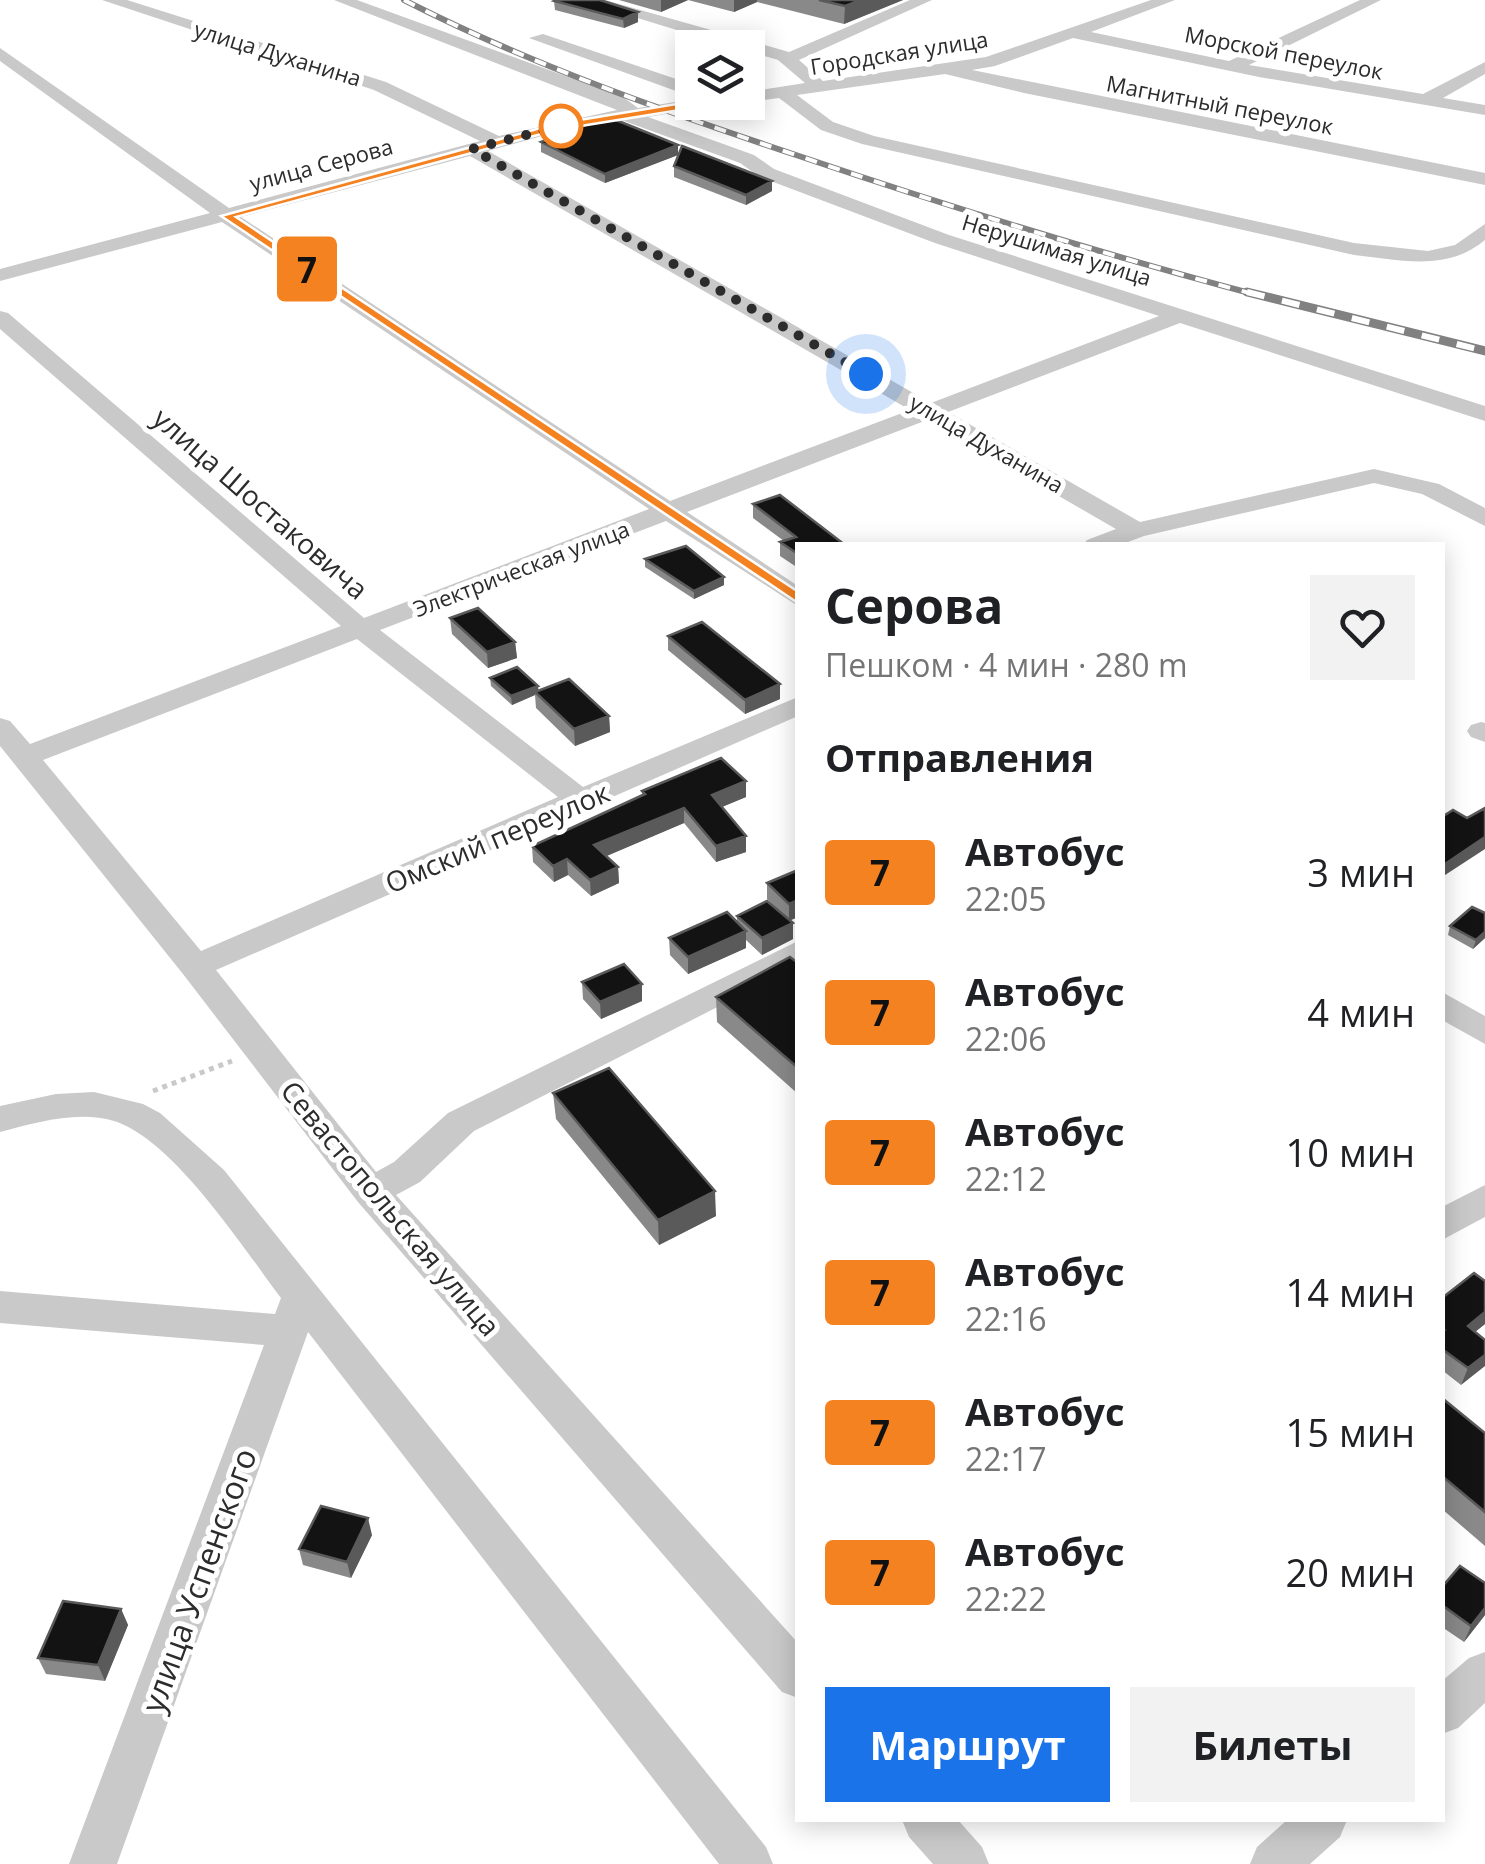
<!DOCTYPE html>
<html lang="ru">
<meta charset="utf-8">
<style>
:root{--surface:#fff;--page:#f2f2f2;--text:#202124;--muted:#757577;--accent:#1a73e8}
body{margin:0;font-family:"Open Sans",sans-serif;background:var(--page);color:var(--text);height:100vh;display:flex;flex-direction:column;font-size:38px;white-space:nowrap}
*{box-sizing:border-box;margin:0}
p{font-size:32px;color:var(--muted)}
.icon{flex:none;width:55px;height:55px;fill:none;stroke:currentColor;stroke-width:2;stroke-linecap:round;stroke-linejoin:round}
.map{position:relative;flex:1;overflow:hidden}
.details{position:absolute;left:795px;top:542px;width:650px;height:1280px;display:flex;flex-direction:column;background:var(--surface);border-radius:0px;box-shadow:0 5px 25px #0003}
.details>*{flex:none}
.badge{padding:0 20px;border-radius:8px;font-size:35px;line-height:65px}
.buttons{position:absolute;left:675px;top:30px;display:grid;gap:20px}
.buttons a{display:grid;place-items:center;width:90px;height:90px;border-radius:0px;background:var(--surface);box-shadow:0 5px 25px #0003;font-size:50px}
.you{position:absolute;width:50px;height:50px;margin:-25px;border:8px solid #fff;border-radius:50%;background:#1a73e8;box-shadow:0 0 0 15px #1a73e833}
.map>.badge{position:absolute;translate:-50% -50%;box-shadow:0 0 0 5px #fff}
h2{padding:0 30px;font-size:38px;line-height:90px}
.round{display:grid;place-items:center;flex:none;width:105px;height:105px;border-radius:0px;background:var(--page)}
.headline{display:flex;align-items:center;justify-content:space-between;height:170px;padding:0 30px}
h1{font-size:48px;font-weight:700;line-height:75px}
.primary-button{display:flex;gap:20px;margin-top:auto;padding:20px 30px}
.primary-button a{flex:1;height:115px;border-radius:0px;background:var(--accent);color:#fff;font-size:40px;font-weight:700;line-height:115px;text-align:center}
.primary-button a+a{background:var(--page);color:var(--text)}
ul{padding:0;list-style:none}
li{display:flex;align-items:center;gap:30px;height:140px;padding:0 30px}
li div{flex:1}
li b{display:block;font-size:38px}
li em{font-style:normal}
li .badge{min-width:110px;font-weight:700;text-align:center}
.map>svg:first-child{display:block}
</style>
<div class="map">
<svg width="1485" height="1864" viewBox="0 0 1485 1864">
<rect width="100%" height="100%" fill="#fff"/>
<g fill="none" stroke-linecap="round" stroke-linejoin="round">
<path stroke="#c9c9c9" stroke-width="5" stroke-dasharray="5 5" stroke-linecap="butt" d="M153,1091L232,1061"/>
<path fill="#c9c9c9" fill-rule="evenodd" d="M102,0H127L386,82L499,136L617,110L334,0H357L623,97L638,108L675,102L676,91L529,38L543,34L688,83L692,88V102H716L713,106L648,117L754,155L774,169L949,235L1485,406V421L1180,323L948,412L1140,522L1374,469L1439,484L1485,508V526L1422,494L1374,483L1144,536L1120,545H1083L1087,540L1116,529L927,420L687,512L798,586V606L666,521L380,630L583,787L798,697V716L216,970L376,1172L394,1162L448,1113L798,941V966L474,1131L420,1182L396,1195L798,1643V1698L782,1692L358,1202L183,974L0,746V718L10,721L30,744L341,626L0,329V311L8,313L364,618L649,509L222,222L0,281V269L210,213L0,61V48L229,208L480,141L374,90ZM624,121L740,163L760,177L935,243L1159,316L931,403L488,151L556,132ZM470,156L910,410L670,501L241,217ZM357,639L558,797L201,951L43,760Z
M579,0H605L789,52L910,0H932L799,60L823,81L986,57L1151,0H1175L1091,32L1229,61L1360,0H1381L1249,65L1423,94L1485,62V74L1443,98L1485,105V115L1259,77L1073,38L995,66L972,70L1485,173V185L1024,93L945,74L797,95L833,122L874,136L1354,243L1428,251L1455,245L1485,224V240C1447,272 1400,260 1354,255L862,144L821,130L779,98L748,102V92L805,83L778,60L748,51V48H735Z
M1481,722L1485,723V742L1471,737L1467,731L1471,725Z
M1442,992L1485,1016V1044L1442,1020Z
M94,1092L143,1104L160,1113L224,1170L766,1847L773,1864H719L308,1332L117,1864H69L264,1345L0,1323V1291L275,1314L281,1298C243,1248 174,1140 114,1121C77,1110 35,1123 0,1132V1106L56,1094Z
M1485,1185V1217L1442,1240V1207Z
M1485,1652V1703L1458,1728L1442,1734V1681L1469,1658Z
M902,1820H958L982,1847L989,1864H933L909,1837Z
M1287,1820H1347L1340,1837L1310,1864H1250L1257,1847Z"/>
<defs>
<path id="rail-far1" d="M404,0C531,65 664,111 799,156C950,207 1102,254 1257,295"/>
<path id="rail" d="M1247,292L1485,351"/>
</defs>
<use href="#rail-far1" stroke="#818181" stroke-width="6"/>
<use href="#rail" stroke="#818181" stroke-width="9"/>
<use href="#rail-far1" stroke="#fff" stroke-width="4" stroke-dasharray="12" stroke-linecap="butt"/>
<use href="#rail" stroke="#fff" stroke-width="6" stroke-dasharray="18" stroke-linecap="butt"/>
</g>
<path fill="#898989" d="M619,0H903L844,24L757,2L734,12L688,0L661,12Z
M554,1L638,12V22L624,28L555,10Z
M541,142L678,145V155L605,183L541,152Z
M674,166L772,191L746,205L674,177Z
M753,504L845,545H798V568L780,556V542L784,541L753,518Z
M645,559L724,577V585L694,599L645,567Z
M450,618L515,642L517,658L488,668L452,634Z
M668,636L780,684V699L745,714L668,650Z
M490,678L539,690L609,716L610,732L575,746L536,708L535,695L512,705L491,686Z
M746,781V797L722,807L746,836V852L716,862L684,823L606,856L618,867L619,883L591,896L568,875L554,882L533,862L532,846L642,796V791Z
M798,870V917L790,920L793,923V939L762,955L746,940V948L688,974L670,955L669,938L737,922V916L775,907L767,899V883Z
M1485,913V938L1473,949L1448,935L1450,926Z
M798,963V1094L717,1022L716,997Z
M582,982L642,1001L601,1019L583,999Z
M553,1093L716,1216L659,1245L556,1119Z
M1485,1281V1324L1475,1332L1485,1340L1461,1385L1442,1370V1298Z
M1442,1398L1485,1433V1546L1442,1509Z
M372,1535L351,1578L303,1565L299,1549Z
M1442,1587L1485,1615L1464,1642L1442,1627Z
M121,1609L128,1625L105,1681L46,1674L38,1658Z"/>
<path fill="#5a5a5a" d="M661,0H688L661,12Z
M734,0H757V2L734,12Z
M861,0H903L844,24L845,6Z
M638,12V22L624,28L623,19Z
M678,145V155L605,183V174Z
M772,181V191L746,205V195Z
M724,577V585L694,599V591Z
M515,642L517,658L488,668L487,652Z
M780,684V699L745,714V700Z
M538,686L539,694L535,692V695L512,705L511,696Z
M609,716L610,732L575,746L574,729Z
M746,781V797L712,811V795Z
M684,808V823L595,861L594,845Z
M746,836V852L716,862V846Z
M1485,837V849L1442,877V866Z
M567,859L568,875L554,882L553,866Z
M618,867L619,883L591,896L590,880Z
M798,900V917L789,921V904Z
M793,923V939L762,955V938Z
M746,931V948L688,974V957Z
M1485,932V938L1473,949L1476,940Z
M642,984V1001L601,1019L600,1002Z
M715,1191L716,1216L659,1245L658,1220Z
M1485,1312V1324L1461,1343L1468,1326Z
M1485,1355V1366L1461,1385L1468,1368Z
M368,1518L372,1535L351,1578L347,1562Z
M1485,1608V1615L1464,1642L1471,1626Z
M121,1609L128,1625L105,1681L98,1665Z"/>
<path fill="#131313" stroke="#5a5a5a" stroke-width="2.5" d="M556,0H600L638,12L623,19L554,1Z
M819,0H861L845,6Z
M611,118L678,145L605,174L541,142L599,120Z
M682,146L772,181L746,195L674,166Z
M780,495L845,545H798V554L780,542L796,537L753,504Z
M686,546L724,577L694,591L645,559Z
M478,608L515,642L487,652L450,618Z
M702,622L780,684L745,700L668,636Z
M517,667L538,686L511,696L490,678Z
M569,679L609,716L574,729L535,692Z
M721,758L746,781L712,795L746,836L716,846L684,808L594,845L618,867L590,880L567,859L553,866L532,846L645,794L642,791Z
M1485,808V837L1442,866V817L1453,810L1467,818Z
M798,870V900L789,904L767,883Z
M767,901L793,923L762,938L737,916Z
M1472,907L1485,913V932L1476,940L1450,926Z
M727,912L746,931L688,957L669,938Z
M790,957L798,963V1068L716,997Z
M624,964L642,984L600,1002L582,982Z
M609,1068L715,1191L658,1220L553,1093Z
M1474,1273L1485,1281V1312L1468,1326L1485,1340V1355L1468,1368L1442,1349V1331L1444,1330L1442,1329V1298Z
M1442,1398L1485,1433V1512L1442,1476Z
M321,1506L368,1518L347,1562L299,1549Z
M1460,1566L1485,1583V1608L1471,1626L1442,1605V1587Z
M63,1601L121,1609L98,1665L38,1658Z"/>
<path fill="#f58220" stroke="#fff" stroke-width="2.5" d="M707,99L711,105L556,130L236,217L803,595V601L798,603L221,216L555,124Z"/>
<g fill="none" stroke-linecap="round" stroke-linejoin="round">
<path stroke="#2c2c2c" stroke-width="10" stroke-dasharray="0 18" d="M561,126L472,149L866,374"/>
</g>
<circle fill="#fff" stroke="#f58220" stroke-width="5" cx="561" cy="126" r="20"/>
<g text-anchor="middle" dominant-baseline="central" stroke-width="10" stroke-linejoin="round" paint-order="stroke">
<g font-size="22" fill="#2c2c2c" stroke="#fff">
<text transform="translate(899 52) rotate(-9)">Городская улица</text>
<text transform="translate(1284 52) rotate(11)">Морской переулок</text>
<text transform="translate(278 53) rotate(17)">улица Духанина</text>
<text transform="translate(1220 104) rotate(11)">Магнитный переулок</text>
<text transform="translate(321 164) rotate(-15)">улица Серова</text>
<text transform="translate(1057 249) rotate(17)">Нерушимая улица</text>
<text transform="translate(987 443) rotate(30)">улица Духанина</text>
<text transform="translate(521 568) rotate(-21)">Электрическая улица</text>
</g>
<g font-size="28" fill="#2c2c2c" stroke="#fff">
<text transform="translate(261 503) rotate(41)">улица Шостаковича</text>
<text transform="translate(497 837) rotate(-23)">Омский переулок</text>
<text transform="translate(391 1208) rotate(50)">Севастопольская улица</text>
</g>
<g font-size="32" fill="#2c2c2c" stroke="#fff">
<text transform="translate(198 1580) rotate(-70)">улица Успенского</text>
</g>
</g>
</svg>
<div class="buttons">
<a><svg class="icon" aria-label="layers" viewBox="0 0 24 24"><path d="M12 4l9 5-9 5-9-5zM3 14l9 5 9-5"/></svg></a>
</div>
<div class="you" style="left:866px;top:374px"></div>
<b class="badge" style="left:307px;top:269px;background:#f58220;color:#111">7</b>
<section class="details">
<div class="headline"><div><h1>Серова</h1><p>Пешком · 4 мин · 280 m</p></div><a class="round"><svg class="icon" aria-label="heart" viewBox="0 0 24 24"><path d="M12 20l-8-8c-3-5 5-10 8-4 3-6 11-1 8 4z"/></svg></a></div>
<h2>Отправления</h2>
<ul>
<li><span class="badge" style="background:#f58220;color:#111">7</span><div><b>Автобус</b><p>22:05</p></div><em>3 мин</em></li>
<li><span class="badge" style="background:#f58220;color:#111">7</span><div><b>Автобус</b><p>22:06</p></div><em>4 мин</em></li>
<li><span class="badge" style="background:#f58220;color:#111">7</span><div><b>Автобус</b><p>22:12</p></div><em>10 мин</em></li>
<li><span class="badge" style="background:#f58220;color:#111">7</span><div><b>Автобус</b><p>22:16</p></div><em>14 мин</em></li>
<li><span class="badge" style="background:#f58220;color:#111">7</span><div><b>Автобус</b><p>22:17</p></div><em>15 мин</em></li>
<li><span class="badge" style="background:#f58220;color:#111">7</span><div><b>Автобус</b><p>22:22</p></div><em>20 мин</em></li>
</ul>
<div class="primary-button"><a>Маршрут</a><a>Билеты</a></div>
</section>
</div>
